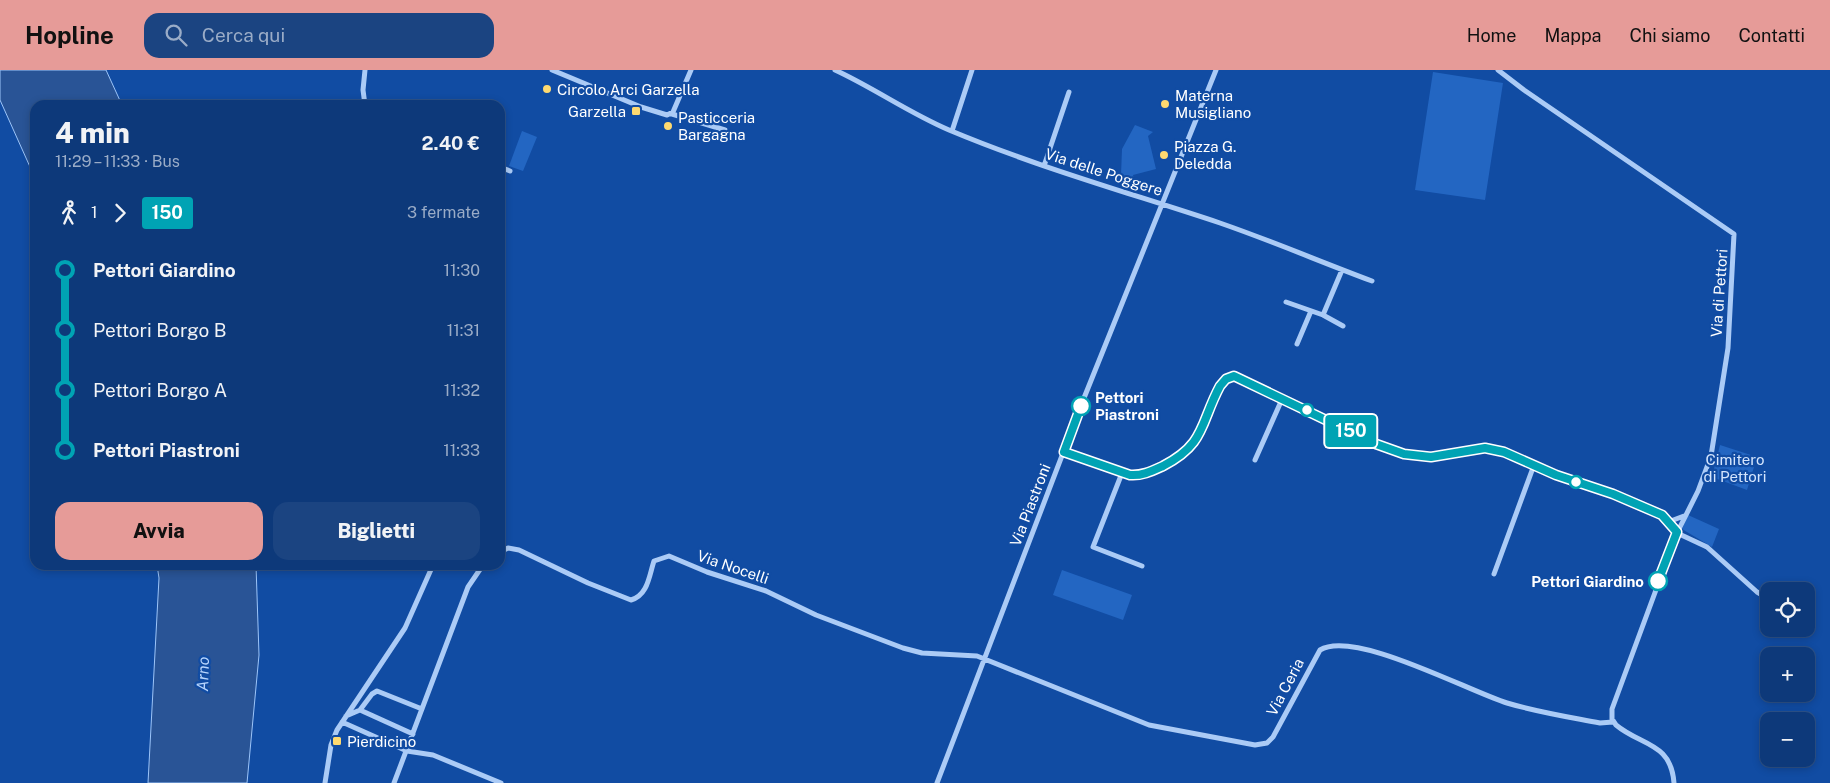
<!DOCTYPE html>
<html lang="it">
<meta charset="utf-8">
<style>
:root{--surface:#0d397a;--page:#1b4481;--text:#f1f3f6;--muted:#9aacc7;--line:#2d538b;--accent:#e69b98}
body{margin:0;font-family:"Public Sans",sans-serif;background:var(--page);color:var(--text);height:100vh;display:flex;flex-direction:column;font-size:19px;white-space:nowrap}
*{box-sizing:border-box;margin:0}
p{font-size:16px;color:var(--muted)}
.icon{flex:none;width:28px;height:28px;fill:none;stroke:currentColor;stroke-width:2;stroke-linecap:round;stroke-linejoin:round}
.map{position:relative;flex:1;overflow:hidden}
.drawer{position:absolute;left:30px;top:30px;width:475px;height:470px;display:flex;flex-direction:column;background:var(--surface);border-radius:15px;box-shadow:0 2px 8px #0003,0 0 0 1px var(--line)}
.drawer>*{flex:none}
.badge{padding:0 10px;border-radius:4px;font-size:18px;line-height:32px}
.fabs{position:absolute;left:1760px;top:512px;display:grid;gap:10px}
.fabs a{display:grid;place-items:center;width:55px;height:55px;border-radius:10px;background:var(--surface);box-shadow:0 2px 8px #0003,0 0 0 1px var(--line);font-size:25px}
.map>.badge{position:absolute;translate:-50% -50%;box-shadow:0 0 0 2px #fff}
.legs{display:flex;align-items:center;gap:8px;height:55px;padding:0 25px;font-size:16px}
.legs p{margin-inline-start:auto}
.overview{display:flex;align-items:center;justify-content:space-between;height:85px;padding:0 25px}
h1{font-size:28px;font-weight:800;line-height:38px}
.button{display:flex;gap:10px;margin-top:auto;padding:10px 25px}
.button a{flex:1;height:58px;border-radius:15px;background:var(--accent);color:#111;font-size:20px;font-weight:800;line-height:58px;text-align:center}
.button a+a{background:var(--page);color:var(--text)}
ul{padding:0 25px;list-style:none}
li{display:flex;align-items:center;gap:18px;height:60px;font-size:19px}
li i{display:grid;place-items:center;width:8px;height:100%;margin:0 6px;background:currentColor}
li i::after{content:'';width:12px;height:12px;margin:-6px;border:4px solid;border-radius:50%;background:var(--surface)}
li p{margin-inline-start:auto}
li:first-child i{background:linear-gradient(#0000 50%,currentColor 0)}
li:last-child i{background:linear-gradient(currentColor 50%,#0000 0)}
header{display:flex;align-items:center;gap:30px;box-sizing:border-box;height:70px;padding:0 25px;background:var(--accent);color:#111}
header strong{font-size:24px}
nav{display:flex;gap:28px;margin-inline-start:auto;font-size:18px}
.search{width:350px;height:45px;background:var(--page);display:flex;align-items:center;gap:12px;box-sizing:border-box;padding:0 18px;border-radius:15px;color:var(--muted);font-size:19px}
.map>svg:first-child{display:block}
</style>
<header>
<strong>Hopline</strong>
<div class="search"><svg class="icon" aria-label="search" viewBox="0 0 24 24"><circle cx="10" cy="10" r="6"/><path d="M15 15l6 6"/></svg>Cerca qui</div>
<nav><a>Home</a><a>Mappa</a><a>Chi siamo</a><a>Contatti</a></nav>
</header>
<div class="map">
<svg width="1830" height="713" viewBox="0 0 1830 713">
<rect width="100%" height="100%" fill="#114ca3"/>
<path fill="#2366c2" d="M1433,2L1503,13L1485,130L1415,120Z
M1135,55L1153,62L1148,66L1156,99L1133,105L1134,109L1121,105L1122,79Z
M522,61L537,67L523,101L509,96Z
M1720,375L1757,387L1747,420L1712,407Z
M1688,445L1719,459L1712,477L1682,459Z
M1062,500L1132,525L1123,550L1053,525Z"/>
<path fill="#295496" stroke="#9dc5f9" d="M0,0H106L122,35H35V108L0,30Z
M157,495H256L259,585L247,713H148L159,508Z"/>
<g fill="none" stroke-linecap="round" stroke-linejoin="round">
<path stroke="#abcbf6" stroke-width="5" d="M365,0L363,20L365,35
M552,0L641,37L667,45L673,42L691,0
M835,0C874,18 909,43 949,60C1037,97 1130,123 1220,153C1272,171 1321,192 1372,211
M1498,0L1524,20L1734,164L1728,278L1711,386L1698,421L1677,463L1612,639V649L1616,655C1641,676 1671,672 1674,713
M672,44L725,60
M952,61L972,0
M1044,96L1069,22
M500,97L510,101
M1286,232L1323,245L1343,256
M1323,245L1342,200
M1297,274L1311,241
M1064,382L1130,405C1142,406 1152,401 1163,396C1206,375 1200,353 1220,316L1226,309L1234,306L1376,374L1404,384L1431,387L1478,379H1492L1562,407L1613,424L1662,445L1677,463L1707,477L1757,522L1769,529
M1255,390L1283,327
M1122,403L1093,477L1142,496
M1668,452L1684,446
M500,482L508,478L519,480L588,513L631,530C648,525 649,506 654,491L669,486L707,502L766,521L816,545L903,578L922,583L977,586L1149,655L1255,675L1267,673L1273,667L1320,580C1354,559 1468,621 1507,633C1537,642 1569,647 1600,653L1613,652
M1494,504L1534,395
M360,640L372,624L377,621L422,639
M346,646L360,640L413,664
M342,652L407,681L433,685L501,713
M325,713L331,675L337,660L405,558L433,495
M394,713L468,517L483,495
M937,713L1084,328L1216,0"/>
</g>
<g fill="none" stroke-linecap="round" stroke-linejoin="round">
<defs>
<path id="line-1" d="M1081,336L1064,382L1130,405C1142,406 1152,401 1163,396C1206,374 1200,353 1220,316L1226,309L1234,306L1376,374L1404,384L1431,387L1485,378L1504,382L1556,405L1613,424L1662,445L1677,462L1658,511"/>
</defs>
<use href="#line-1" stroke="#fff" stroke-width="11"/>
<use href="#line-1" stroke="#00a3b4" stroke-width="8"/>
</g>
<g fill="#ffda70" stroke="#114ca3" stroke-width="2">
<circle cx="547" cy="19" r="5"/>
<circle cx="1165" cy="34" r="5"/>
<rect x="631" y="36" width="10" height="10" rx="2.5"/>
<circle cx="668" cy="56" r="5"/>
<circle cx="1164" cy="85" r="5"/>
<rect x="332" y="666" width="10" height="10" rx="2.5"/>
</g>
<g fill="#fff" stroke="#00a3b4" stroke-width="2.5">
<circle cx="1081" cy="336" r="9"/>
<circle cx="1307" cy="340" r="6"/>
<circle cx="1576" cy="412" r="6"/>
<circle cx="1658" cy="511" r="9"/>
</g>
<g text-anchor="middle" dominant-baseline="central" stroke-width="4.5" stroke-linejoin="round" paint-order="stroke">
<g font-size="15" fill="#fff" stroke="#114ca3" text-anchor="start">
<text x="557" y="19">Circolo Arci Garzella</text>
<text x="1175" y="25">Materna<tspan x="1175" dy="17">Musigliano</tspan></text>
<text x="626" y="41" text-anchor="end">Garzella</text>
<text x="678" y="47">Pasticceria<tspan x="678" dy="17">Bargagna</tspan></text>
<text x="1174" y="76">Piazza G.<tspan x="1174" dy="17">Deledda</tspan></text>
<text x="347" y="671">Pierdicino</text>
</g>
<g font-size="15" fill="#fff" stroke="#114ca3">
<text transform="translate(1104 102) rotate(18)">Via delle Poggere</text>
<text transform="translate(1719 223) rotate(-86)">Via di Pettori</text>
<text transform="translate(1030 435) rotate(-69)">Via Piastroni</text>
<text transform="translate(733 497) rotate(19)">Via Nocelli</text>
<text transform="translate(1285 617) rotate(-62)">Via Ceria</text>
</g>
<g font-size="15" font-weight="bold" fill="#fff" stroke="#114ca3" text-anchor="start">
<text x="1095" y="327">Pettori<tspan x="1095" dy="17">Piastroni</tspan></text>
<text x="1644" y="511" text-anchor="end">Pettori Giardino</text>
</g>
<g font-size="15" fill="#d5e6fe" stroke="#114ca3">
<text x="1735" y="389">Cimitero<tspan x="1735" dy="17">di Pettori</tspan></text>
</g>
<g font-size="16" font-style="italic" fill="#b8d5fc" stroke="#114ca3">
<text transform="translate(203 604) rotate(-88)">Arno</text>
</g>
</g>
</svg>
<div class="fabs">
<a><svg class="icon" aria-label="locate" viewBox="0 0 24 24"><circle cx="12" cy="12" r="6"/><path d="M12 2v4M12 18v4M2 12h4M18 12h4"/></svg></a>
<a>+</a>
<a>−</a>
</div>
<b class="badge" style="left:1351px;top:361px;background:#00a3b4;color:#fff">150</b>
<section class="drawer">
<div class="overview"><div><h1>4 min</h1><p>11:29 – 11:33 · Bus</p></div><b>2.40 €</b></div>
<div class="legs"><svg class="icon" aria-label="walk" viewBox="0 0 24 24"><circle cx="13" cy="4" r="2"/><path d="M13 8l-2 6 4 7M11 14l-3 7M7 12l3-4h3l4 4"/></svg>1<svg class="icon" aria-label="forward" viewBox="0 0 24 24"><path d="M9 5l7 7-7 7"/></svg><b class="badge" style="background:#00a3b4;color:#fff">150</b><p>3 fermate</p></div>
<ul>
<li><i style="color:#00a3b4"></i><b>Pettori Giardino</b><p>11:30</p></li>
<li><i style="color:#00a3b4"></i><span>Pettori Borgo B</span><p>11:31</p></li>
<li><i style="color:#00a3b4"></i><span>Pettori Borgo A</span><p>11:32</p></li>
<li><i style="color:#00a3b4"></i><b>Pettori Piastroni</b><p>11:33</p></li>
</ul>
<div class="button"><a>Avvia</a><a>Biglietti</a></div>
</section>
</div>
